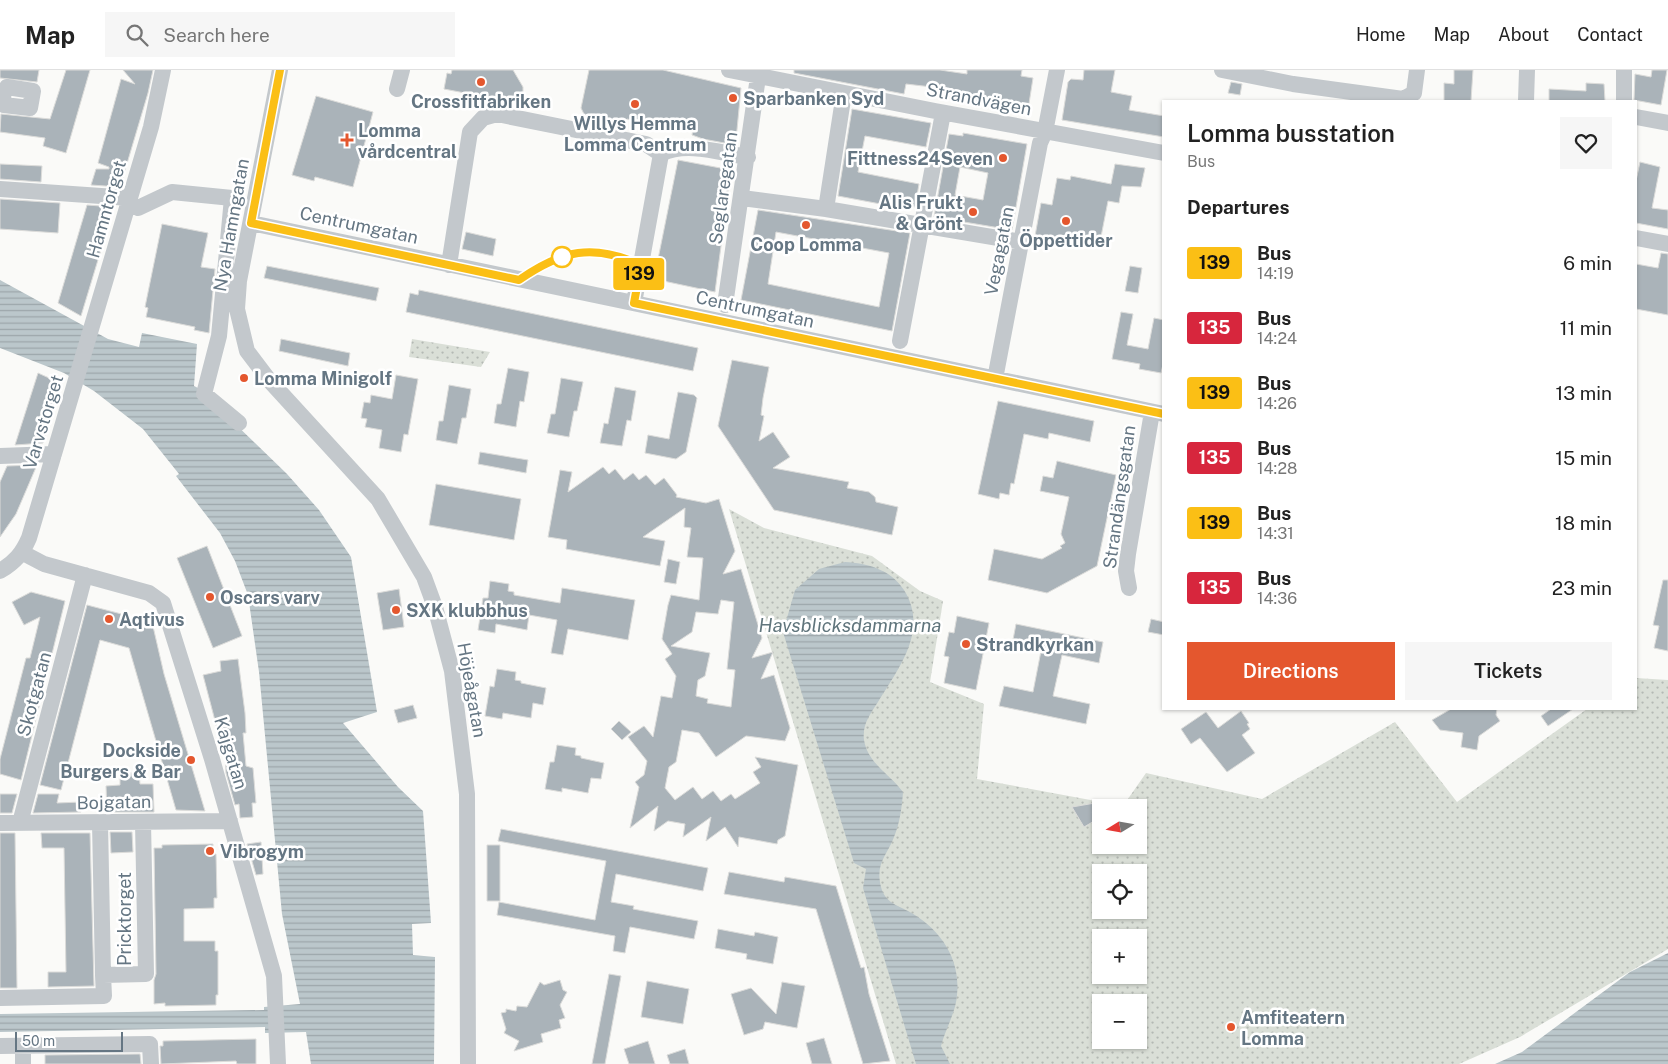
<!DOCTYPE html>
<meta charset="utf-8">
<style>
:root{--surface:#fff;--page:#f6f6f6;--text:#222;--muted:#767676;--line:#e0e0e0;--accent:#e4572e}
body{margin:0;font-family:"Public Sans",sans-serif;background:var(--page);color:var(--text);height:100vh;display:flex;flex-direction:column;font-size:19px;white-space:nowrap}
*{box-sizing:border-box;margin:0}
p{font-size:16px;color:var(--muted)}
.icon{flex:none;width:28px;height:28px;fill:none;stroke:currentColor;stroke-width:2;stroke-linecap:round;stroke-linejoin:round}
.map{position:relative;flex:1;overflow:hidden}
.details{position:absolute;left:1162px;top:30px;width:475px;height:610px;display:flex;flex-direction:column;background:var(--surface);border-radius:0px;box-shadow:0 1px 4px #0004}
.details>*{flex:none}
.badge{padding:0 10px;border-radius:4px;font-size:18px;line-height:32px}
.needle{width:32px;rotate:259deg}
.controls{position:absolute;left:1092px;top:729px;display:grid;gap:10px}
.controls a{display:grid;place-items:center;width:55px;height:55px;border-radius:0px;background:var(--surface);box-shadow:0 1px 4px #0004;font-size:25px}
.scale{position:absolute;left:15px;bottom:12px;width:108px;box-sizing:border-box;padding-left:5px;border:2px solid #657683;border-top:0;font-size:14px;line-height:18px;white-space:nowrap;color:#657683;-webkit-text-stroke:4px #fff;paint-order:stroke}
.map>.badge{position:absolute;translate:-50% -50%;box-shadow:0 0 0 2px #fff}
h2{padding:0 25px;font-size:19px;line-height:45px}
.round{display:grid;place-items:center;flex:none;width:52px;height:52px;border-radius:0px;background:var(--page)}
.summary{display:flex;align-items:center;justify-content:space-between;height:85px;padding:0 25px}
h1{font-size:24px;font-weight:600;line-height:38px}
.cta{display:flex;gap:10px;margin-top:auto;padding:10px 25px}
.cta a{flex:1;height:58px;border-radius:0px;background:var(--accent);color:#fff;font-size:20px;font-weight:600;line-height:58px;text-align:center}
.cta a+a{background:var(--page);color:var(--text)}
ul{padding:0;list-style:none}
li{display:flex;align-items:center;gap:15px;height:65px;padding:0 25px}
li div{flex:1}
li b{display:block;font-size:19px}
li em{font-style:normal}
li .badge{min-width:55px;font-weight:700;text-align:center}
header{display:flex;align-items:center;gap:30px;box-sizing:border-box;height:70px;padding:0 25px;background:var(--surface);border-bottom:1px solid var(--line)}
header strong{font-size:24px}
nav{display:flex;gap:28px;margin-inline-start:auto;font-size:18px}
.search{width:350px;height:45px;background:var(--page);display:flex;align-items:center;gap:12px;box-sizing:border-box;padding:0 18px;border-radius:0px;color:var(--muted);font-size:19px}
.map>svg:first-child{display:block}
</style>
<header>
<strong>Map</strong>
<div class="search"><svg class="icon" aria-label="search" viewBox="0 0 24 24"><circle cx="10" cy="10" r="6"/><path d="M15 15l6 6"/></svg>Search here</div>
<nav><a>Home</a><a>Map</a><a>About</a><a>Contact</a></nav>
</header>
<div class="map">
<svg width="1668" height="994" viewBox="0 0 1668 994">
<defs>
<pattern id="park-dots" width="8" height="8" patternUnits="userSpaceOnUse" patternTransform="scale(1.25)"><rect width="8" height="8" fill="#dadfd7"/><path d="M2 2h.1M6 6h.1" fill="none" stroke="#b4b9b4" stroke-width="1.8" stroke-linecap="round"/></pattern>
<pattern id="water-rules" width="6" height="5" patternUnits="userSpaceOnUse" patternTransform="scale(1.25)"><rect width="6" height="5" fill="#bbc7cb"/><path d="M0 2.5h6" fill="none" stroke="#9ca6aa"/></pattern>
</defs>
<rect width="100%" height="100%" fill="#fafaf8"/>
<path fill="url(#park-dots)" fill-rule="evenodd" d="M412,269L490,282L481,297L409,287Z
M729,439L764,458L872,486L920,521L943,531L930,612L984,634L977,709L1123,736L1146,703L1262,729L1395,652L1457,732L1587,639H1636V608L1668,610V879L1520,967L1459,994H896ZM1101,738H1139V775H1101ZM1101,802H1139V840H1101ZM1101,868H1139V905H1101ZM1101,932H1139V970H1101Z"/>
<path fill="url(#water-rules)" d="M0,210L108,269L139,277L142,263L197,274L194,316L198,318L287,404L319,440L351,487L377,642L343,653L398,717L423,741L431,853L412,854L413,885L435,887L434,994H311L306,962L265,963V957L0,962V944L264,940V937L300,934L282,844L259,602L248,525L235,491L220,463L176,406L179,404L143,359L94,321L64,303L0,278Z
M845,492C868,493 891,500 904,520C929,560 899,598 878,632C870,644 862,655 864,670C868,694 890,704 903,722C902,736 900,753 894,767C887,786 875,793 881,817C885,832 896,835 908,841C939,858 961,887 957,925C956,942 945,960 941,976L950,994H916L863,818L866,799L854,793L783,562L795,520L819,499Z
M1668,883V994H1495L1522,982L1630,902Z"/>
<path fill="#aab3b9" stroke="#dcdcda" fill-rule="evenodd" d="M0,0H39L37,12L0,8Z
M66,0H90L66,83L43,76L45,68L0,62L1,44L50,49Z
M123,0H153L148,23L120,117L91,115L96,99H109V97L98,93L121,9L135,14Z
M452,0H513L523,17V22L507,31L444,19L447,3L451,4Z
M589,0H663L741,18L736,70L730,74L703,69L692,65L693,59L676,56L672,59L627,49L623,53L584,44L581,38Z
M794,0H940L967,4V0H1022L1021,6L1033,8L1028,40L997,35V38L948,29L949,19L906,14L904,24L794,3Z
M1084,0H1115L1111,22L1132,26L1129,40L1164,46V67L1062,50L1068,12L1071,9L1083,10Z
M1454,0H1473L1471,31H1444V13L1454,14Z
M1652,0H1667L1661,35L1634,30L1635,4L1651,7Z
M1231,12L1242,14L1240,25L1228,23Z
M1586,13L1604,14L1605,31H1549V19L1586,21Z
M316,26L373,42L353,117L315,107L314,111L292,105Z
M852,39L931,53L926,77L865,66L858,102L919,114L915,137L903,135L902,138L838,126Z
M963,63L1027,74L1012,160L934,147L949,64L963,66ZM960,97L988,103L983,130L955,125Z
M678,90L731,100L715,222L654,209Z
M1640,92L1660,97L1652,138L1668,140V159L1636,153V111Z
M0,94L42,96L41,112L0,109Z
M1115,94L1145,98L1141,117L1122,116L1119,133L1108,131L1099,177L1035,166L1041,133L1052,135L1057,108L1070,110L1071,106L1111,114Z
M0,129L60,133L58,163L0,159Z
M87,135L114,137L81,246L58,233Z
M758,140L910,163L892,261L741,230ZM776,162L889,183L879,237L768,214Z
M162,154L208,163L201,197L215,199L209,263L194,260L195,257L146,247L148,238L145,237Z
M466,162L496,169L493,186L462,179Z
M1661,183L1668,184V245L1636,239V194L1658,198Z
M267,196L379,218L376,231L264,208Z
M1130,196L1142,198L1138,223L1125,221Z
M419,220L698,278L693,301L406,242L410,223L418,225Z
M1121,242L1133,244L1127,275L1148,279L1154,248L1164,250V290L1161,303L1139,299L1140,294L1112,289Z
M281,269L350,283L348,296L279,281Z
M732,290L769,297L763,328L761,345L764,346L759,371L773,362L790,387L773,398L849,412L847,418L869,422L875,427L876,432L898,437L892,465L774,440L718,356Z
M508,298L529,302L524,332L520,331L516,357L494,353L497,334H501Z
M38,303L60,313L43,373L15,375Z
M396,305L418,309L408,365L404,364L401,382L379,378L382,360L365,357L367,349L361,348L364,332L370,333L371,325L392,329Z
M561,308L583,312L577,341H574L569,367L547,363L551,344H555Z
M449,315L471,319L466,348H462L457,374L436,370L439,351H443Z
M615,317L636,321L631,351L627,350L622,376L600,373L604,353L608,354Z
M678,322L694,325L697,328L686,382L676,389L645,383L648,365L669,369Z
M998,331L1094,351L1090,372L1049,363L1048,369L1024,364L1014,414L1011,413L1009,425L1000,423L999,429L978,424Z
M480,382L528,390L526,403L478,394Z
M1057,391L1116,405L1097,496L1047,523L988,510L994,479L1042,489L1062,478L1060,476L1065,473L1061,464L1069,427L1040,421L1043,406L1053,408Z
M37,395L16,444L0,467V412L7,396Z
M603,397L609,404L615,399L624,410L633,403L639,410L646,405L655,415L664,408L677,425L676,427L706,433L719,429L735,481L723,504L741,499L762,568L752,588L773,582L761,609L774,605L790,658L785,671L746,666L716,687L699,663L682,660L676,692L669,697L665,718L675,730L693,717L702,729L713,721L721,731L731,724L735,729L760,713L753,702L761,697L755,687L798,695L785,766L778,770L777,774L739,767L738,777L725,757L706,771L711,747L683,767L685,754L668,751L654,761L658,736L630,758L639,717L635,712L644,705L647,691L628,667L644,656L653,667L661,626L672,628L676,606L665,589L672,584L662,569L668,535L671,525L699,530L703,488L687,487L691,458L684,457L685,438L643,467L665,471L660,496L566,479L567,470L548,467L560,400L572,402L568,422ZM721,530L734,532L727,599L735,600L731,637L707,633L708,629L696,626L698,610L705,606L710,583L671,576L692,562L696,542L718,544Z
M436,414L521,429L514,470L429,455Z
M207,476L242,566L213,578L177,488Z
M668,489L680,492L676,514L664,512Z
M1663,510H1668V581L1654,578L1659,556L1653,555Z
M490,511L509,514L508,521L514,522V525L560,533L562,518L635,530L628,570L568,559L563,585L551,583L557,550L529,545L527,560L496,554L495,563L478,560L483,528H488Z
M399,519L404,557L383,560L377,523Z
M31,522L65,531L21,710L0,704V689L26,588H30L40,547L24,555L12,532Z
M87,535L152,552L164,604L205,741L176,740L129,578L100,570L61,720L40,715Z
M957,546L989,553L976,620L944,613L949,587L944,586L949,562L954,563Z
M1151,549L1164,552V565L1148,562Z
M1016,554L1103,572L1099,593L1062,585L1053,626L1090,634L1086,654L999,636L1004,616L1033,622L1041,581L1012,575Z
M238,589L245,643L246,663H243L246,696L253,698L256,733H252L253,747L240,748L239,734L235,735L226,703L224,661L218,662L203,605L221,601L220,591Z
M497,599L516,602L515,610L521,611V613L546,618L543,635L533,633L531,648L503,643L502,649L485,646L490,616L494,617Z
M413,635L417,648L398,653L394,640Z
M1451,639H1497L1496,645L1500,651L1479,666L1477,680L1461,677L1463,663L1440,660L1432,650Z
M1551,639H1573L1548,656L1541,646Z
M1241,641L1249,653L1247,654L1250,659L1242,665L1255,683L1227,702L1200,668L1191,674L1181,659L1206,642L1218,658Z
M619,651L631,662L622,670L611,659Z
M557,675L576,678L575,685L581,686V688L604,693L601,709L591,708L588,723L562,718V722L545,719L550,692H554Z
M120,703H139L140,714H153L154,742H107L106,716L120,715Z
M0,724H17L12,743H0Z
M38,724H59L57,733L81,732V742L33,743Z
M1101,732V747L1084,757L1072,737Z
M501,759L708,798L703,821L616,804L611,832L634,836L633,839L698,851L694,869L630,857L625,883L613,881L615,866L497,845L499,832L595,850L606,791L498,771Z
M110,762H132L133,782L111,783Z
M0,763H15L17,918H0Z
M41,763H90L94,916L48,917V902H66L64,778H42Z
M261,772L263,804L256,805L247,774Z
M213,774V784H216L217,828H214V838L184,839V871H215V881H218V925H216V935L165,936V933L154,934V910L156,904L154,778H162V775Z
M487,775H500V831H487Z
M729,802L784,812L785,807L836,816L861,898L864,897L869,924L890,991L863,994L816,839L724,824Z
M718,859L754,866L755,862L778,867L773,894L746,889L747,884L715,878Z
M609,904L621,906L605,994H592Z
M560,910L563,920L567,922L560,935L565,948L559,950L561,958L541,964L543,972L514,981L519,971L504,963L506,959L501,943L506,942V939L516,941L517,936L527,937L540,912L544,915Z
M647,911L689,919L683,954L641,947Z
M782,912L805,916L797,958L765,952L763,959L744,965L731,924L751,918L776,944Z
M824,968L832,994H812L806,973Z
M256,969V994H237L236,991L161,994L160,976H163V971Z
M648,971L655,994H629L624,979Z
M685,979L689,994H670L667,985Z
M140,984L141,994H45V985Z"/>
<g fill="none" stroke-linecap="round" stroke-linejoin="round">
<path stroke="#c3c8cc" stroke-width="16" d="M280,0L239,211L237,239L247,281L269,310L378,429L424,507L435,537L452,601L467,724L468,994
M729,0L935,41L1164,83
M1222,0L1293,14L1403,29L1414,23L1417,0
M1624,0V31
M7,17L33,21L30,38L4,35L3,24Z
M397,19L402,0
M1526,31L1527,0
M1636,47L1668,53
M661,84C686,71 721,83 748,87
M0,119L130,128
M742,128L826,139L844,23
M138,138L172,122L232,128L219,266L204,324L239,353
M826,139L1022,172
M251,153L1164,344
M1636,168L1668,174
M449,195L470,62L483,48L497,44L646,74L661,84L634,233
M725,235L758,7
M900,271L943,43
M995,309L1040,73L1045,62L1057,0
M0,386L54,384
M23,483L44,494L149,523L163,533L212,689L274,906L278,994
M0,501C15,492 22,484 29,468L151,57L163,0
M1129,518L1126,501L1128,484L1152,342
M100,752L103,905L146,904L143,752
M0,753L230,751
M20,753L85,505
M0,928L104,926L103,905
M0,976L150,974L151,994
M23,976V994"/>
</g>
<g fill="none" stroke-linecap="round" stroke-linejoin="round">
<defs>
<path id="line" d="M280,0L251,153L519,210C562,180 593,173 641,195L634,233L1164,344"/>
</defs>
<use href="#line" stroke="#fff" stroke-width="11"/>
<use href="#line" stroke="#fbbf15" stroke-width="8"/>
</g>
<g fill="#e4572e" stroke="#fff" stroke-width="2">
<circle cx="481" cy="12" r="5"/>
<circle cx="733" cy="28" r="5"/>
<circle cx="635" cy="34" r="5"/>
<path d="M344.5 62.5h5v5h5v5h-5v5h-5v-5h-5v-5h5z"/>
<circle cx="1003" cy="88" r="5"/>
<circle cx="973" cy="142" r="5"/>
<circle cx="1066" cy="151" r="5"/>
<circle cx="806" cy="155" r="5"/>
<circle cx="244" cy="308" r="5"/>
<circle cx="210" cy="527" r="5"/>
<circle cx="396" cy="540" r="5"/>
<circle cx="109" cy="549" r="5"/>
<circle cx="966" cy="574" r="5"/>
<circle cx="191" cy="690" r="5"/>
<circle cx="210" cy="781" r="5"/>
<circle cx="1231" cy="957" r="5"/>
</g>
<circle fill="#fff" stroke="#fbbf15" stroke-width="2.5" cx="562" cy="187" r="10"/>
<g text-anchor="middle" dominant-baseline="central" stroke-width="5" stroke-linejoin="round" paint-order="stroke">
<g font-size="18" font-weight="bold" fill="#657683" stroke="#fff" text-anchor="start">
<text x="743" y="28">Sparbanken Syd</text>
<text x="481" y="31" text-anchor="middle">Crossfitfabriken</text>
<text x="635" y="53" text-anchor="middle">Willys Hemma<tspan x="635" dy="21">Lomma Centrum</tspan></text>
<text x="358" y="60">Lomma<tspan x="358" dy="21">vårdcentral</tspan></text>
<text x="993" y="88" text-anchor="end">Fittness24Seven</text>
<text x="963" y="132" text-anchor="end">Alis Frukt<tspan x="963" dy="21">&amp; Grönt</tspan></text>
<text x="1066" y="170" text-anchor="middle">Öppettider</text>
<text x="806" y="174" text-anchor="middle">Coop Lomma</text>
<text x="254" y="308">Lomma Minigolf</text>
<text x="220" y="527">Oscars varv</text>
<text x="406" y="540">SXK klubbhus</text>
<text x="119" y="549">Aqtivus</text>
<text x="976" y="574">Strandkyrkan</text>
<text x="181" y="680" text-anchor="end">Dockside<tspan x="181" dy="21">Burgers &amp; Bar</tspan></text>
<text x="220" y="781">Vibrogym</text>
<text x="1241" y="947">Amfiteatern<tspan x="1241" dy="21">Lomma</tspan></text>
</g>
<g font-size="18" fill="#657683" stroke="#fff">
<text transform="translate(979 29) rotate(11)">Strandvägen</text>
<text transform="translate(723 118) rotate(-82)">Seglaregatan</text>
<text transform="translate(106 139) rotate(-74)">Hamntorget</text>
<text transform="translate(231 155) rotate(-80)">Nya Hamngatan</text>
<text transform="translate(359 155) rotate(12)">Centrumgatan</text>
<text transform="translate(999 181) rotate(-79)">Vegagatan</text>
<text transform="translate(755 239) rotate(12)">Centrumgatan</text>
<text transform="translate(43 352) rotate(-73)">Varvstorget</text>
<text transform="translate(1119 427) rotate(-82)">Strandängsgatan</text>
<text transform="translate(472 620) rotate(80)">Höjeågatan</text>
<text transform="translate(34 624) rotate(-75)">Skotgatan</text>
<text transform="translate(231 683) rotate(73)">Kajgatan</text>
<text transform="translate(114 732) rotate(-1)">Bojgatan</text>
<text transform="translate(124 849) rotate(-90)">Pricktorget</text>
</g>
<g font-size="19" font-style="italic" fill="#60757c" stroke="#fff">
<text x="850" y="555">Havsblicksdammarna</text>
</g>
</g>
</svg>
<div class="controls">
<a><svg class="needle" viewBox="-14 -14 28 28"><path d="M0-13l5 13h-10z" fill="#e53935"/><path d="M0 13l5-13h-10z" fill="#767676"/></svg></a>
<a><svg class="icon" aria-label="locate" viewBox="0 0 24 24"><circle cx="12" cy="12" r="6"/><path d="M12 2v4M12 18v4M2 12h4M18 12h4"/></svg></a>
<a>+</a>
<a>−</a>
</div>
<div class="scale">50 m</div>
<b class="badge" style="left:639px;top:204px;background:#fbbf15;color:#111">139</b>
<section class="details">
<div class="summary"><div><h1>Lomma busstation</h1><p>Bus</p></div><a class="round"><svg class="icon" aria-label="heart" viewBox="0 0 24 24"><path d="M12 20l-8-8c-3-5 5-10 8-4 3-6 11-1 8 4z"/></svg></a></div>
<h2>Departures</h2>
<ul>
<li><span class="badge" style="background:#fbbf15;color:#111">139</span><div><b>Bus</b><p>14:19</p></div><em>6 min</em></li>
<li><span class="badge" style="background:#d7263d;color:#fff">135</span><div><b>Bus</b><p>14:24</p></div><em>11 min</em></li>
<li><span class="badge" style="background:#fbbf15;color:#111">139</span><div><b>Bus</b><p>14:26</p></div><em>13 min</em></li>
<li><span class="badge" style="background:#d7263d;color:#fff">135</span><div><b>Bus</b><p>14:28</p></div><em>15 min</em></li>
<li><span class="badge" style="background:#fbbf15;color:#111">139</span><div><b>Bus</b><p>14:31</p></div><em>18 min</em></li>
<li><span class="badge" style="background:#d7263d;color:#fff">135</span><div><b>Bus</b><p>14:36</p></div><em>23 min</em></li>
</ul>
<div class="cta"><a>Directions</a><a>Tickets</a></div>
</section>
</div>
